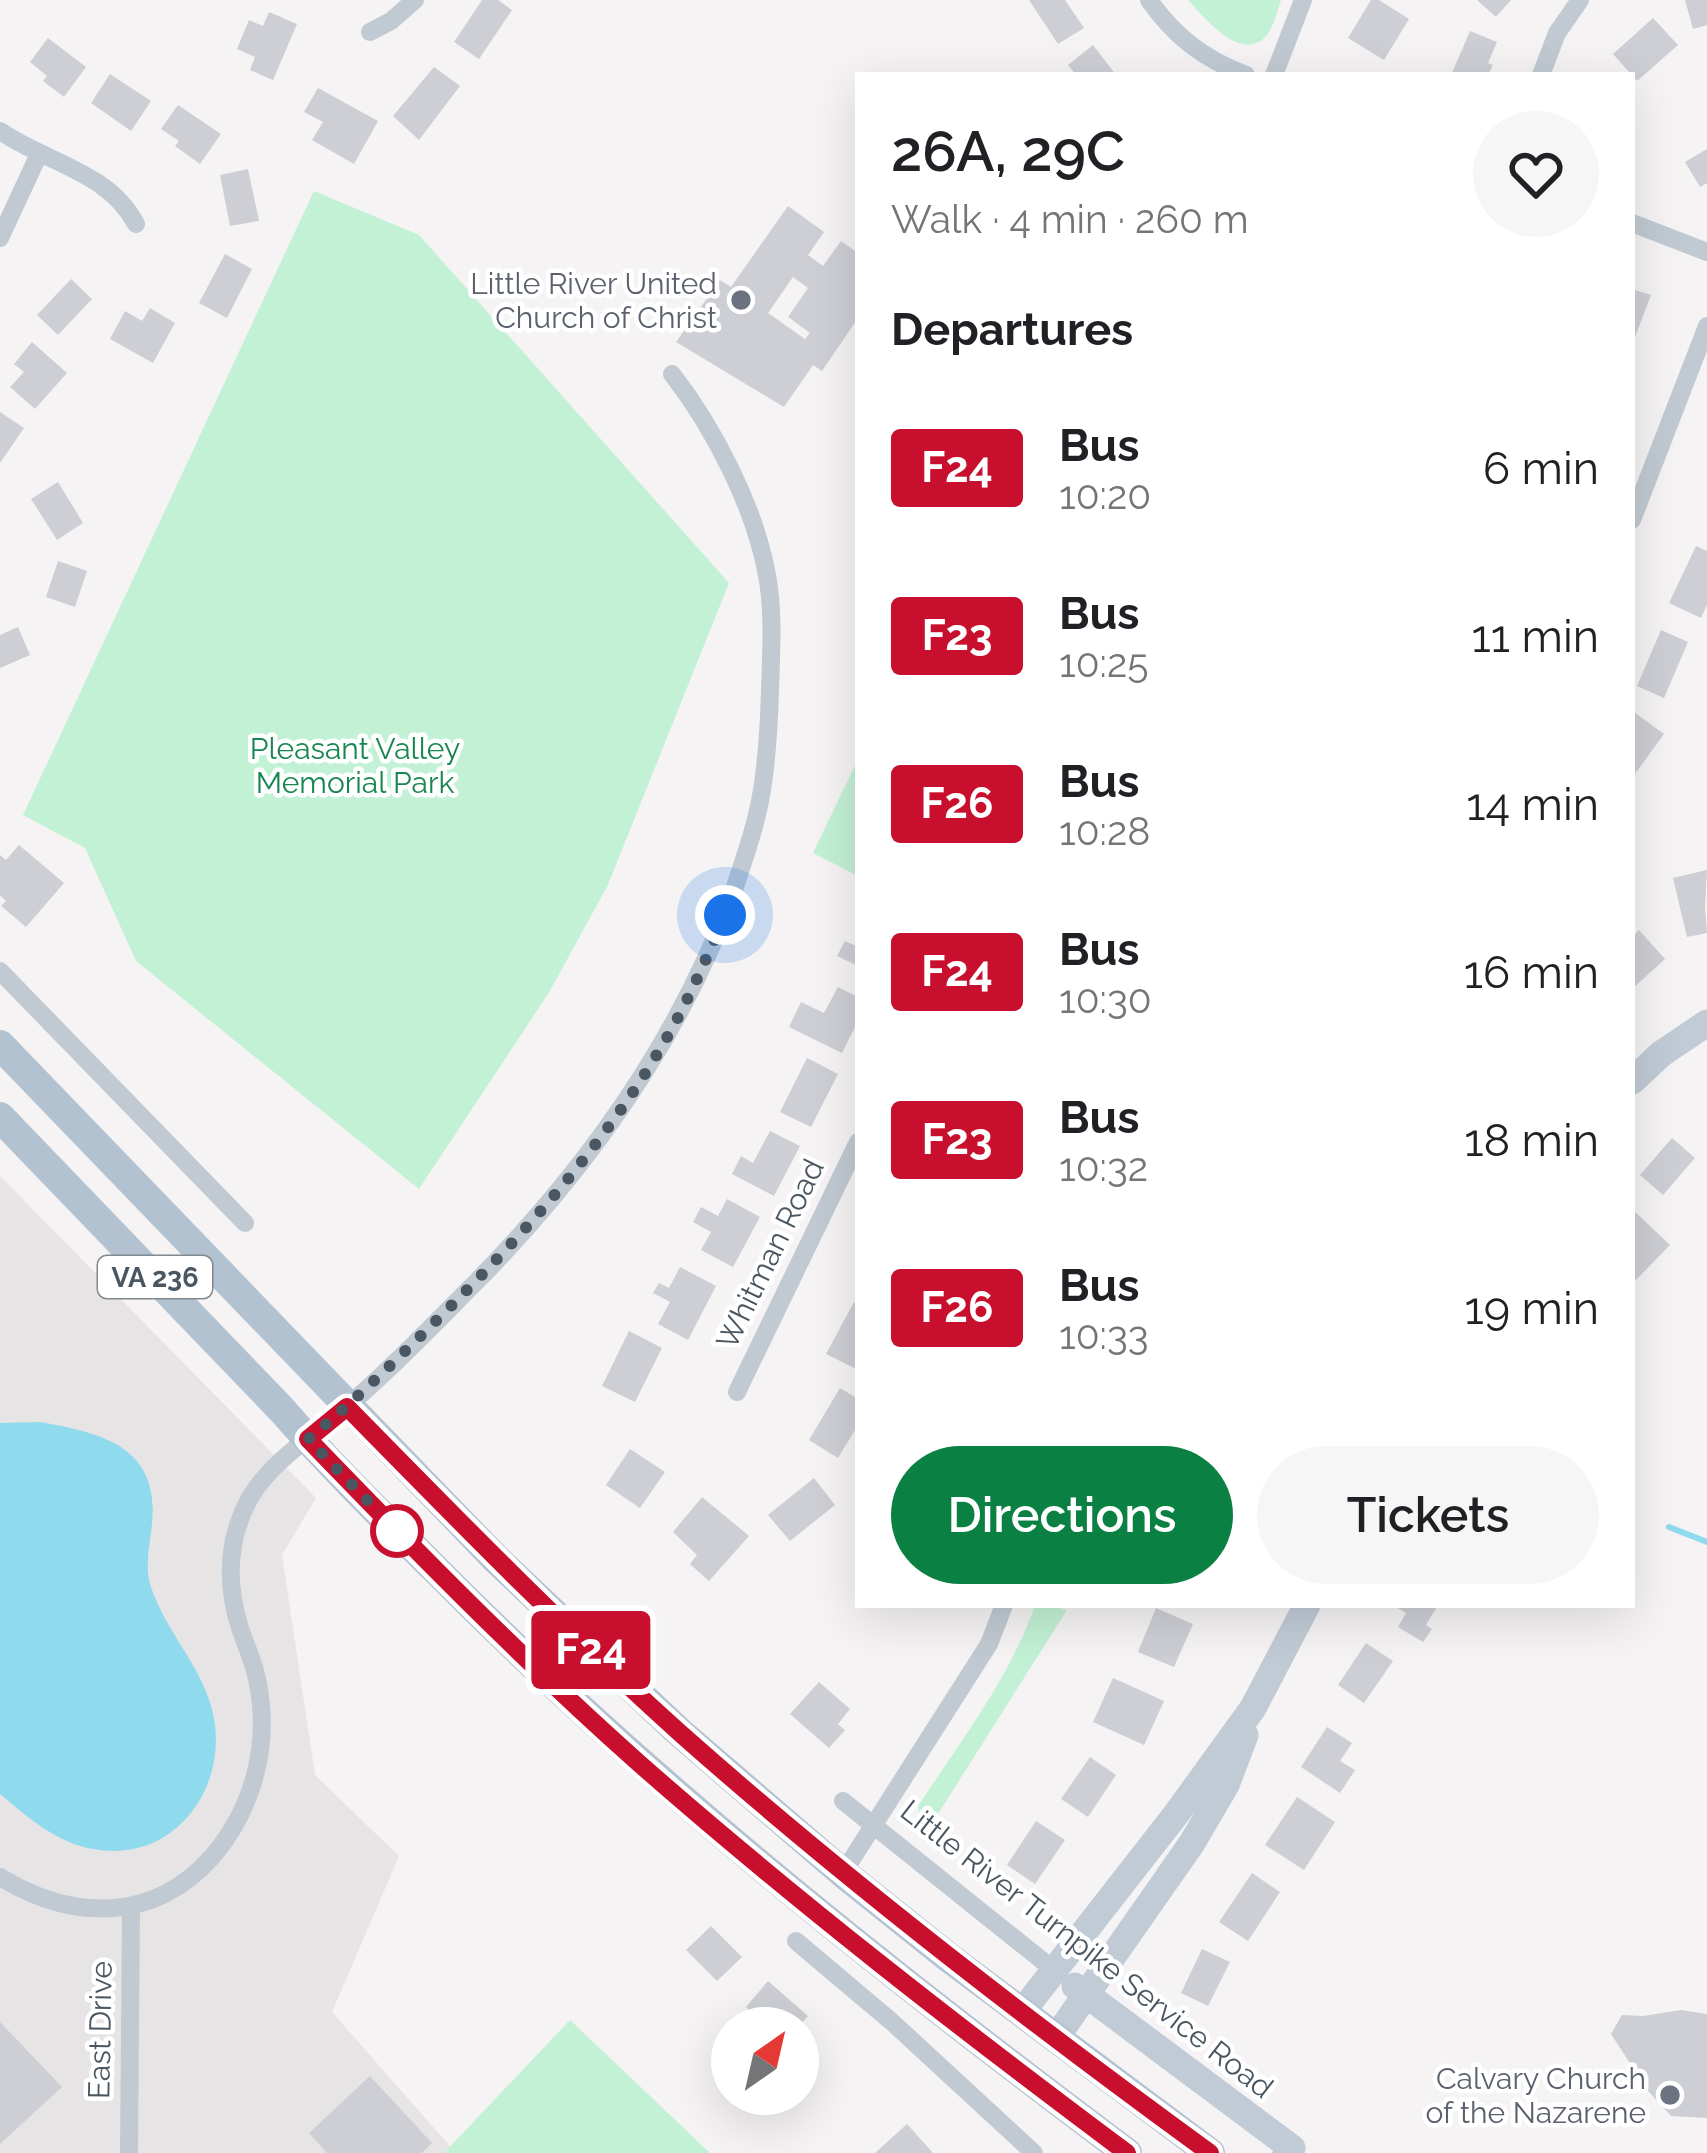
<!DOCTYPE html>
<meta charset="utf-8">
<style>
:root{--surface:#fff;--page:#f6f6f6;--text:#202124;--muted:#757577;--accent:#0b8043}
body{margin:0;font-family:Raleway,sans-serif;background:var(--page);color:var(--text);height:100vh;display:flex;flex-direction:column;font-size:45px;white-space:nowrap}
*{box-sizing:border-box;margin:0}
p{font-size:39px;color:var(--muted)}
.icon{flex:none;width:66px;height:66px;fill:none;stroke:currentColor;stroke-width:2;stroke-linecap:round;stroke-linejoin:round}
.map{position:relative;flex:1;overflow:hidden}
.drawer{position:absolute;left:855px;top:72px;width:780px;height:1536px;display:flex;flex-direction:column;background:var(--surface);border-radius:0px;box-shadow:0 12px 48px #0002}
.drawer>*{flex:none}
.badge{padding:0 24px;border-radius:9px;font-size:42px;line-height:78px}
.needle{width:78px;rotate:34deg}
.controls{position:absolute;left:711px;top:2007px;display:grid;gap:24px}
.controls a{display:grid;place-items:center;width:108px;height:108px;border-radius:50%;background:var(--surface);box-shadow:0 12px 48px #0002;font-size:60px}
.you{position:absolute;width:60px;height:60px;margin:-30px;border:9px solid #fff;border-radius:50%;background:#1a73e8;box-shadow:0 0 0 18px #1a73e833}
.map>.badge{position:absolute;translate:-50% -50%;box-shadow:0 0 0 6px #fff}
h2{padding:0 36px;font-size:45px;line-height:108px}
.round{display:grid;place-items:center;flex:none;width:126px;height:126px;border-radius:63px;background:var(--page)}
.overview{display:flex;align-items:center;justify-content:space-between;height:204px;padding:0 36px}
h1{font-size:57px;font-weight:600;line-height:90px}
.action{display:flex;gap:24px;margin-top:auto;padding:24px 36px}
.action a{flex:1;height:138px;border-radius:72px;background:var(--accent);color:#fff;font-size:48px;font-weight:600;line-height:138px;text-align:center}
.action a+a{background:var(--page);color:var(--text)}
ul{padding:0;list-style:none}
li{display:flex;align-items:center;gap:36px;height:168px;padding:0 36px}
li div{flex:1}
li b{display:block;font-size:45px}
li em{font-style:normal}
li .badge{min-width:132px;font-weight:700;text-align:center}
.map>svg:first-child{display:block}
</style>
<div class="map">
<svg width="1707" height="2153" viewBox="0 0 1707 2153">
<rect width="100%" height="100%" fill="#f5f3f3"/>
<path fill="#e6e4e5" d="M0,1176L316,1498L282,1555L315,1775L399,1856L332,2012L456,2153H0Z"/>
<path fill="#c3f1d5" d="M1188,0H1281C1277,11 1274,27 1266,36C1241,64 1204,17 1188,0Z
M314,191L419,235L729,583L607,887L548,994L419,1189L136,961L85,848L23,815Z
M858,759V876L813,853Z
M1035,1605H1050L1067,1610L924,1836L918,1806C960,1742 1010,1678 1035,1605Z
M570,2020L710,2153H444Z"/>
<path fill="#90daee" d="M40,1422C103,1433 160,1447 152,1524C150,1545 144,1567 151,1587C166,1633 205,1669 214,1718C227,1791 172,1864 93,1849C57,1843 27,1817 0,1794V1423Z"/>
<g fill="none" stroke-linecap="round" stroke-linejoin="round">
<path stroke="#90daee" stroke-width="6" d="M1669,1527L1707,1542"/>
</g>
<path fill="#cdcfd5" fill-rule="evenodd" d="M482,0H498L512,10L479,59L454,42Z
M1029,0H1065L1084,28L1058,44Z
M1371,0H1379L1409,19L1384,60L1348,38Z
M1477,0H1511L1496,17Z
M1685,0H1707V25L1693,29Z
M269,12L297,24L273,80L250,70L255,57L237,49L249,20L263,26Z
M1653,18L1678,45L1637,81L1613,54Z
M1470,31L1497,42L1488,63L1493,65L1488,75H1451Z
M48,38L86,67L64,97L43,81L47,76L30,62Z
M1093,45L1116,75H1076L1068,65Z
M434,67L460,86L419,140L393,116Z
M110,74L151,101L131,131L91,103Z
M318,88L378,121L354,164L312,140L323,122L304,112Z
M178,105L221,134L200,164L175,146L179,141L161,129Z
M1707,149V183L1700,187L1685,162Z
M248,169L259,221L230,226L220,175Z
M788,206L824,232L808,255L823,266L841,241L858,253V318L822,371L813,365L784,407L676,342L720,280L731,287ZM793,277L808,288L788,317L810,333L805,339L768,313Z
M225,254L252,269L227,318L199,303Z
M71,279L92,299L58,335L37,315Z
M1632,289L1651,295L1632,345Z
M150,308L175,323L153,363L110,339L125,311L142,321Z
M32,342L67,373L35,409L10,387L24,372L14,364Z
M0,412L24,428L0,463Z
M58,482L83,523L57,540L31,499Z
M1696,546L1707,551V605L1701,618L1669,603Z
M58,561L87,571L75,607L46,597Z
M18,627L30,655L0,668V635Z
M1661,630L1688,642L1664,698L1637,686Z
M1634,712L1664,734L1632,778V715Z
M19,845L64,883L26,927L1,906L6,901L0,895V855L6,860Z
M1707,870L1705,907L1707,933L1687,937L1673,878Z
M1639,930L1665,959L1632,989V937Z
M845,941L858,947V966L837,956Z
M838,987L858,997V1021L842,1053L789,1027L801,1002L824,1013Z
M807,1058L838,1074L811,1127L780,1112Z
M770,1131L800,1146L774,1196L732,1174L741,1156L753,1163Z
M1672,1138L1695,1158L1663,1195L1640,1175Z
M727,1199L760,1217L733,1267L701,1250L711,1232L693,1222L701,1207L718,1216Z
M1632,1209L1670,1245L1636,1280L1632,1276Z
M680,1267L716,1286L688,1340L658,1324L670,1302L653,1293L659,1283L669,1288Z
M854,1302L858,1304V1370L826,1354Z
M629,1331L662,1348L635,1402L602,1386Z
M840,1388L858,1399V1425L838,1458L809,1440Z
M630,1449L665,1472L640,1508L606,1485Z
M814,1478L835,1505L790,1541L768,1515Z
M702,1497L749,1536L709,1581L690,1564L697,1555L673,1532Z
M1393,1605H1438L1426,1625L1432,1629L1423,1642L1398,1627L1406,1613Z
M1156,1608L1193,1624L1174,1667L1138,1652Z
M1366,1643L1393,1661L1364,1703L1338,1685Z
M1113,1678L1164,1701L1144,1745L1093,1722Z
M819,1682L850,1709L838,1724L845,1730L829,1748L790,1714Z
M1327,1727L1352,1743L1340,1761L1355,1770L1340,1793L1301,1767Z
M1090,1757L1116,1775L1088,1817L1061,1799Z
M1297,1797L1335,1822L1304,1870L1265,1845Z
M1036,1821L1065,1840L1035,1884L1007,1865Z
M1252,1873L1280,1892L1248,1941L1219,1922Z
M711,1926L742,1957L717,1981L686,1950Z
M1202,1949L1230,1962L1208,2006L1181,1993Z
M768,1981L808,2016L797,2028H769L746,2007Z
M1681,2010L1707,2014V2118L1671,2116L1648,2091L1611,2034L1622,2015L1643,2016Z
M0,2022L62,2087L0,2144Z
M370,2076L432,2143L422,2153H327L309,2133Z
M907,2124L933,2153H875Z"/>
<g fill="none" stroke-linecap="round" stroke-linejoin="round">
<path stroke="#c1cad2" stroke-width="18" d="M1149,0C1175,37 1204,59 1246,75
M370,32L391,21L415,0
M1274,75L1303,0
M1541,75L1557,33L1580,0
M0,131C46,163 108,171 136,224
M1632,223L1707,252
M0,238L39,154
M1632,520L1707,326
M0,971L245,1223
M737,1392L858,1142
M843,1801L1054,1970
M843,1873L989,1644L1004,1605
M0,1877C72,1921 153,1923 212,1857C253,1809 270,1746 258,1684C255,1665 246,1646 240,1628C226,1584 227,1538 251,1496C272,1461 313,1436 343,1410C390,1370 434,1324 477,1281C589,1167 683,1035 736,884C746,853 757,822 762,790C767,758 769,725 770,692C771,654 774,613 767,575C755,508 714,428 672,374
M796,1941L892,2022L1034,2153
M129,2153L131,1908"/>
<path stroke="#c1cbd6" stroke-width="27" d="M1632,1081L1661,1054L1707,1023
M1075,1986L1292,2148L1286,2153
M1021,2013L1177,1813L1253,1708L1307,1605
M1055,2039L1192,1843L1226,1785L1245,1735"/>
<path stroke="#b3c2d1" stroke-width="30" d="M0,1045L495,1558L677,1730L843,1873L948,1957L1210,2153
M0,1117L282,1410C330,1465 382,1516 433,1567C647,1783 884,1971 1127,2153"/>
</g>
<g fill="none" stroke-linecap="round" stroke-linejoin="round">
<defs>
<path id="line" d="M1127,2153C961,2029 797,1902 641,1765C525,1662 416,1551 308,1439L347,1407C456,1518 564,1629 680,1733C849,1883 1027,2020 1210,2153"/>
</defs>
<use href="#line" stroke="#fff" stroke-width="27"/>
<use href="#line" stroke="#c8102e" stroke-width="18"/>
<path stroke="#4a5661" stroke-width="12" stroke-dasharray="0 21.6" d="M397,1531L308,1439C355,1401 398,1358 442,1315C530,1228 615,1133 675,1023C694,988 709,952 725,915"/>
</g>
<g fill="#6b7280" stroke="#fff" stroke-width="4.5">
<circle cx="741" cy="300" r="12"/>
<circle cx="1670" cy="2095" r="12"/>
</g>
<circle fill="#fff" stroke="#c8102e" stroke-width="6" cx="397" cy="1531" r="24"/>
<g text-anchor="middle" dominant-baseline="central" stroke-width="9" stroke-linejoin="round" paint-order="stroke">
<rect fill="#fff" stroke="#808990" stroke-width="3" x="98" y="1256" width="114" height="42" rx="9"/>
<g font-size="27" font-weight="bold" fill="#4a5661">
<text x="155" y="1277">VA 236</text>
</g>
<g font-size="30" fill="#5b616d" stroke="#fff" text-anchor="end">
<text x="717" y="283">Little River United<tspan x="717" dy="34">Church of Christ</tspan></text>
<text x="1646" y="2078">Calvary Church<tspan x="1646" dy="34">of the Nazarene</tspan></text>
</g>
<g font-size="30" fill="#17864f" stroke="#fff">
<text x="355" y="748">Pleasant Valley<tspan x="355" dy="34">Memorial Park</tspan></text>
</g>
<g font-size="30" fill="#4a5661" stroke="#fff">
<text transform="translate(770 1254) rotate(-64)">Whitman Road</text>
<text transform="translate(1087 1949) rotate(38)">Little River Turnpike Service Road</text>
<text transform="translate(100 2030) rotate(-89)">East Drive</text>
</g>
</g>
</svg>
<div class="controls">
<a><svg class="needle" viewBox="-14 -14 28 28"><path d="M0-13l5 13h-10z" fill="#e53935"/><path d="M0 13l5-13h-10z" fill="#757577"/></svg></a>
</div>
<div class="you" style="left:725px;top:915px"></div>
<b class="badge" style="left:591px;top:1650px;background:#c8102e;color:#fff">F24</b>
<section class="drawer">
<div class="overview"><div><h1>26A, 29C</h1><p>Walk · 4 min · 260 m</p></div><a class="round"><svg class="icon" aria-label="heart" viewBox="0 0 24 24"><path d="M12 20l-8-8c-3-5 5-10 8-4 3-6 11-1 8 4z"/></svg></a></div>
<h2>Departures</h2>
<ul>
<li><span class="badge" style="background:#c8102e;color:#fff">F24</span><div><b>Bus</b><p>10:20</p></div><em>6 min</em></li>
<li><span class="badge" style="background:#c8102e;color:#fff">F23</span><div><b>Bus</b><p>10:25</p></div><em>11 min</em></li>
<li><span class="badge" style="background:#c8102e;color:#fff">F26</span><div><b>Bus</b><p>10:28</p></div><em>14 min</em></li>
<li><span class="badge" style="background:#c8102e;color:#fff">F24</span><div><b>Bus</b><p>10:30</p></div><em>16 min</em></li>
<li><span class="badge" style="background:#c8102e;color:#fff">F23</span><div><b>Bus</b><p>10:32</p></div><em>18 min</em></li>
<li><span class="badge" style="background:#c8102e;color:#fff">F26</span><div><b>Bus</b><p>10:33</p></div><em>19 min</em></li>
</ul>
<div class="action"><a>Directions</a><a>Tickets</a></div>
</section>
</div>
